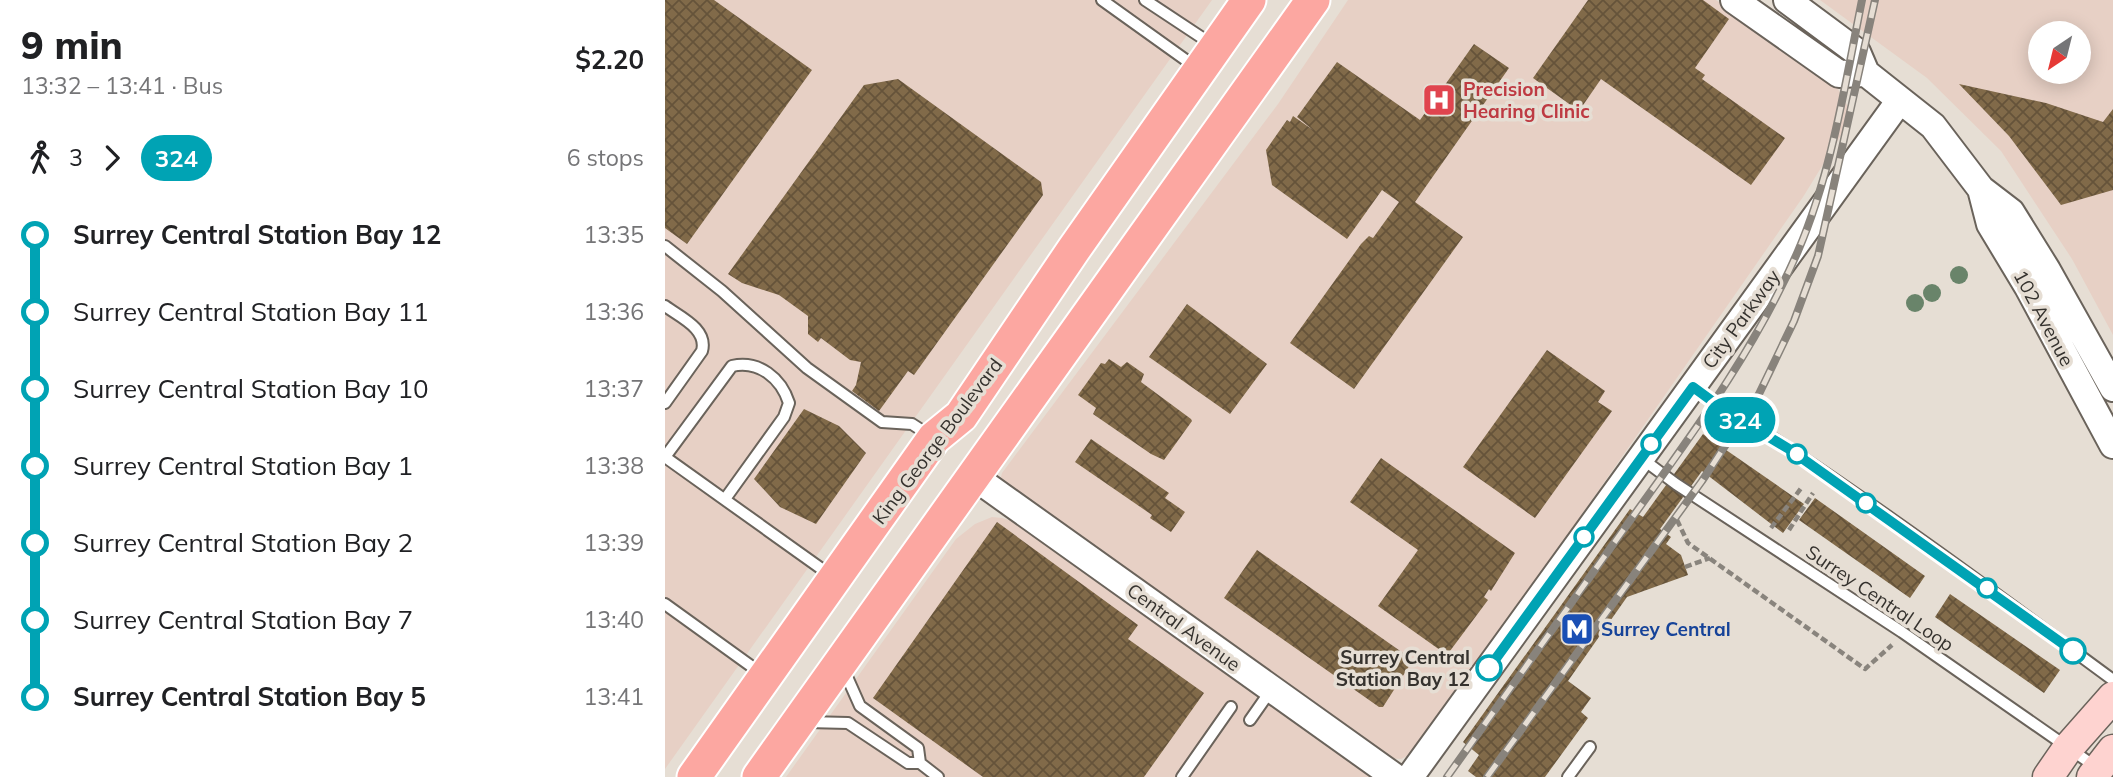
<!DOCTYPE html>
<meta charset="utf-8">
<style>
:root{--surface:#fff;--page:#f6f6f6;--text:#202124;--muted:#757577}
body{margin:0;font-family:Mulish,sans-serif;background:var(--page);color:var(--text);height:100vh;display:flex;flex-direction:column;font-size:26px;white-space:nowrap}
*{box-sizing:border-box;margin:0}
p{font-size:23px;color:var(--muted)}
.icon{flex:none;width:38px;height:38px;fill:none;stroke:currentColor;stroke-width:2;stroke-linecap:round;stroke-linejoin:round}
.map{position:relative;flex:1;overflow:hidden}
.panel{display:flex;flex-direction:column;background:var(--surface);width:665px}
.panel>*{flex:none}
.badge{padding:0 14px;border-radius:23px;font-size:24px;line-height:46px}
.needle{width:46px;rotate:215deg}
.fabs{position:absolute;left:1363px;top:21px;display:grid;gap:14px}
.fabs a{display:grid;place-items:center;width:63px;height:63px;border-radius:50%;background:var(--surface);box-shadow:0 4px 18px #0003;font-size:35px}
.map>.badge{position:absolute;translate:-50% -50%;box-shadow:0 0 0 4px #fff}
.legs{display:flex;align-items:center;gap:10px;height:77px;padding:0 21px;font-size:23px}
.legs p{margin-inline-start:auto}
.headline{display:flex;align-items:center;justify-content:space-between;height:119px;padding:0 21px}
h1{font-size:38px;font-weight:800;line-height:52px}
ul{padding:0 21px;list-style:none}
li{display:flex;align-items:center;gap:24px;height:77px;font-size:26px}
li i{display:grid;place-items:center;width:10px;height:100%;margin:0 9px;background:currentColor}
li i::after{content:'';width:18px;height:18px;margin:-9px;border:5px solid;border-radius:50%;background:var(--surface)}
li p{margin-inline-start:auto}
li:first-child i{background:linear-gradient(#0000 50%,currentColor 0)}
li:last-child i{background:linear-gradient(currentColor 50%,#0000 0)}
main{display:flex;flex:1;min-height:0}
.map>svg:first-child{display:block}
</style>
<main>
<section class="panel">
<div class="headline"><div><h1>9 min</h1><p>13:32 – 13:41 · Bus</p></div><b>$2.20</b></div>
<div class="legs"><svg class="icon" aria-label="walk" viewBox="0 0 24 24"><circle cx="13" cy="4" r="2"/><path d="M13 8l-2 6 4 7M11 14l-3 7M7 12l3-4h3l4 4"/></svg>3<svg class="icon" aria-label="forward" viewBox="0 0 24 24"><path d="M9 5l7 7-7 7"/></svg><b class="badge" style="background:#00a3b4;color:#fff">324</b><p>6 stops</p></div>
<ul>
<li><i style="color:#00a3b4"></i><b>Surrey Central Station Bay 12</b><p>13:35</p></li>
<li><i style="color:#00a3b4"></i><span>Surrey Central Station Bay 11</span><p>13:36</p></li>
<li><i style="color:#00a3b4"></i><span>Surrey Central Station Bay 10</span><p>13:37</p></li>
<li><i style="color:#00a3b4"></i><span>Surrey Central Station Bay 1</span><p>13:38</p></li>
<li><i style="color:#00a3b4"></i><span>Surrey Central Station Bay 2</span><p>13:39</p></li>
<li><i style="color:#00a3b4"></i><span>Surrey Central Station Bay 7</span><p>13:40</p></li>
<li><i style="color:#00a3b4"></i><b>Surrey Central Station Bay 5</b><p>13:41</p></li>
</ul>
</section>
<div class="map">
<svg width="1448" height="777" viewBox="0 0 1448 777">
<defs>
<pattern id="building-cross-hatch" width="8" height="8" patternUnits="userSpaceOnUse" patternTransform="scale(1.75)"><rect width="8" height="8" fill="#816a49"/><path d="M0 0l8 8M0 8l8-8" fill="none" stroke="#65533a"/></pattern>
</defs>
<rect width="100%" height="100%" fill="#e6ded4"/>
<path fill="#e7d0c5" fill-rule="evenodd" d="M0,0H547L0,769Z
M683,0H1051L1169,82L1188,116L1138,197L754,748L748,753L736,759L723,758L335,481L337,473L613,104Z
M1155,0H1448V335L1407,259L1336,151L1262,78ZM1376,33H1414V72H1376Z
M327,517L337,518L356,524L708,777H121L291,539L310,524Z"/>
<path fill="url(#building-cross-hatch)" d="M0,0H49L147,70L22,244L0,228Z
M923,0H1038L1064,19L1030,68L1040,75L1037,79L1120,138L1086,185L936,79L914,111L868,78Z
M809,44L844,68L750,202L798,237L689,389L625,343L696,244L704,236L708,238L734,202L717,190L682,239L607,185L601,150L622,120L625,122L628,116L648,130L632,117L672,62L755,120Z
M233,79L376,182L378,195L249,375L243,371L214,411L187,391L191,385L196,362L185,360L156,338L153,342L143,334V316L114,295L77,283L63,274L199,85Z
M1294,84L1381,103L1438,122L1448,109V190L1396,205L1344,136Z
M522,304L602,364L565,414L484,357Z
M882,350L940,391L933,402L947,411L870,518L798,467Z
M444,359L456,367L462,362L479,374L476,382L526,419L527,421L499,460L486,454L428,414L431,408L413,395L436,363L440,364Z
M139,409L174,426L201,453L151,524L115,507L89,479Z
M1038,434L1139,504L1118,533L1037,471L995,529L1006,537L1001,544L1016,555L1023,575L962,597L903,681L926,698L916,712L923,718L880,777H811L803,771L814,755L798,742L965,509L978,517Z
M426,439L504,493L500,498L520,512L506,532L485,518L487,515L410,462Z
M716,458L850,553L826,591L824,589L819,597L823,600L782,655L713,606L753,550L685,502Z
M1150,498L1260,576L1245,598L1134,520Z
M332,522L473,625L463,639L539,693L479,777H318L208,698Z
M592,550L748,660L718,707H714L559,598Z
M1285,594L1395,670L1379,693L1270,617Z"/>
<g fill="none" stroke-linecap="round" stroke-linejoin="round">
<defs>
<path id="service" d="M437,0L532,68
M480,0L548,45
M0,246L57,291L142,368L217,422L247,424L267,437
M0,306C15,317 43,329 37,351L0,403
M1028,387C1059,410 1094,428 1126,450C1236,523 1342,602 1448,680
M0,457L67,366C94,360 116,378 124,403L119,417L60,499
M0,457L168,577
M976,458L1011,484L1237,632L1431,767
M0,604L97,674
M179,670L195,706L253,748L255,763
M585,720L606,690
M142,722L183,723L243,763H255L273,777
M517,777L566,707
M903,777L925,747"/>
<path id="tertiary" d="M1069,0L1174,74L1201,73
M1122,0L1192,52L1201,73L1268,126L1316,189L1346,212L1382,270L1448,388
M1316,189L1325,224L1363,287L1448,445
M308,476L730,777
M745,777L1235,100"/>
<path id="secondary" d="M1383,777L1403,748L1448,697
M1427,777L1448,750"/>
<path id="primary" d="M29,777L269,438L296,416L409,249L584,0
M94,777L648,0"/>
</defs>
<use href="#service" stroke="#6a635b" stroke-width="14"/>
<use href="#tertiary" stroke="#6a635b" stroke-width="30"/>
<use href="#secondary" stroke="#6a635b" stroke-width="33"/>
<use href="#primary" stroke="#fff" stroke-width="37"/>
<path stroke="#89847d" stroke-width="4.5" stroke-dasharray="7 3.5" stroke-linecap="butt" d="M1012,520L1023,543L1200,669L1227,645
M1106,528L1137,487
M1124,530L1148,493
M1020,567L1045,558"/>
<use href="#service" stroke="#fff" stroke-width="10"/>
<use href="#tertiary" stroke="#fff" stroke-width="26"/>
<use href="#secondary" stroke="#fed3d0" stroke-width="30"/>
<use href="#primary" stroke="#fca7a1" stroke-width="33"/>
<defs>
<path id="rail" d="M782,777C844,690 907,602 969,515C1031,429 1091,348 1133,251C1167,172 1180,84 1197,0
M822,777L1037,481L1094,394L1129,321L1153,256L1210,0"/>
</defs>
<use href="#rail" stroke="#88837c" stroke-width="8"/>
<use href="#rail" stroke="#e6ded4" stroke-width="5" stroke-dasharray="16" stroke-linecap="butt"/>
</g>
<g fill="#69846a">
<circle cx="1294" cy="275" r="9"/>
<circle cx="1267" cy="293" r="9"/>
<circle cx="1250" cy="303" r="9"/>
</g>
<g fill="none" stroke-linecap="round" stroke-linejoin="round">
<defs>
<path id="line-1" d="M824,668L1028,387L1062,412L1124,449L1408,651"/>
</defs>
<use href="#line-1" stroke="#fff" stroke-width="16"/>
<use href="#line-1" stroke="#00a3b4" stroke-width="10"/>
</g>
<defs>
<symbol id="hospital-square" viewBox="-11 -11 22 22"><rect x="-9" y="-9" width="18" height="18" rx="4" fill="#e0444e" stroke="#e6ded4"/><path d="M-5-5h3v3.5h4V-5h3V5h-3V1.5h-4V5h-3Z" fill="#fff"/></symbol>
<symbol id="metro-square" viewBox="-11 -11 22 22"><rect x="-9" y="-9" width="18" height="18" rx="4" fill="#1a4fb4" stroke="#e6ded4"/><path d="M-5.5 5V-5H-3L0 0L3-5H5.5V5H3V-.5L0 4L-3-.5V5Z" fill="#fff"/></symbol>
</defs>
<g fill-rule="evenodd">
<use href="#hospital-square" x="755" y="81" width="38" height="38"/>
<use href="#metro-square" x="893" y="610" width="38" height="38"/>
</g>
<g fill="#fff" stroke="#00a3b4" stroke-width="3.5">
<circle cx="986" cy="444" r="9"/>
<circle cx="1132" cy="454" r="9"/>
<circle cx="1201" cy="503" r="9"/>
<circle cx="919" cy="537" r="9"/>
<circle cx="1322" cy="588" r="9"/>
<circle cx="1408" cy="651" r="12"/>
<circle cx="824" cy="668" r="12"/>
</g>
<g text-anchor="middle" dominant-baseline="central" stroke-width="7" stroke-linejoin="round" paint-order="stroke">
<g font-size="19" font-weight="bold" fill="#be3a42" stroke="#e6ded4" text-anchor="start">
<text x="798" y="89">Precision<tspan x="798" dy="22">Hearing Clinic</tspan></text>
</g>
<g font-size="19" fill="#35322e" stroke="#e6ded4">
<text transform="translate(1379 318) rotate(62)">102 Avenue</text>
<text transform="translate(1076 319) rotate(-54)">City Parkway</text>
<text transform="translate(272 441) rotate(-53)">King George Boulevard</text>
<text transform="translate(1215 598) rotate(34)">Surrey Central Loop</text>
<text transform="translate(519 627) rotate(36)">Central Avenue</text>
</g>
<g font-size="19" font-weight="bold" fill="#164399" stroke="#e6ded4" text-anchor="start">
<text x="936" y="629">Surrey Central</text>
</g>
<g font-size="19" font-weight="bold" fill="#35322e" stroke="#e6ded4" text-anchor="end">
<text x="805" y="657">Surrey Central<tspan x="805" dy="22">Station Bay 12</tspan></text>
</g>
</g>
</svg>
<div class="fabs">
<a><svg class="needle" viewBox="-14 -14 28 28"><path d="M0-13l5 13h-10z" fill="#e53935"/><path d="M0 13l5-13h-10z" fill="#757577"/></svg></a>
</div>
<b class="badge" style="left:1075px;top:420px;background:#00a3b4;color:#fff">324</b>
</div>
</main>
